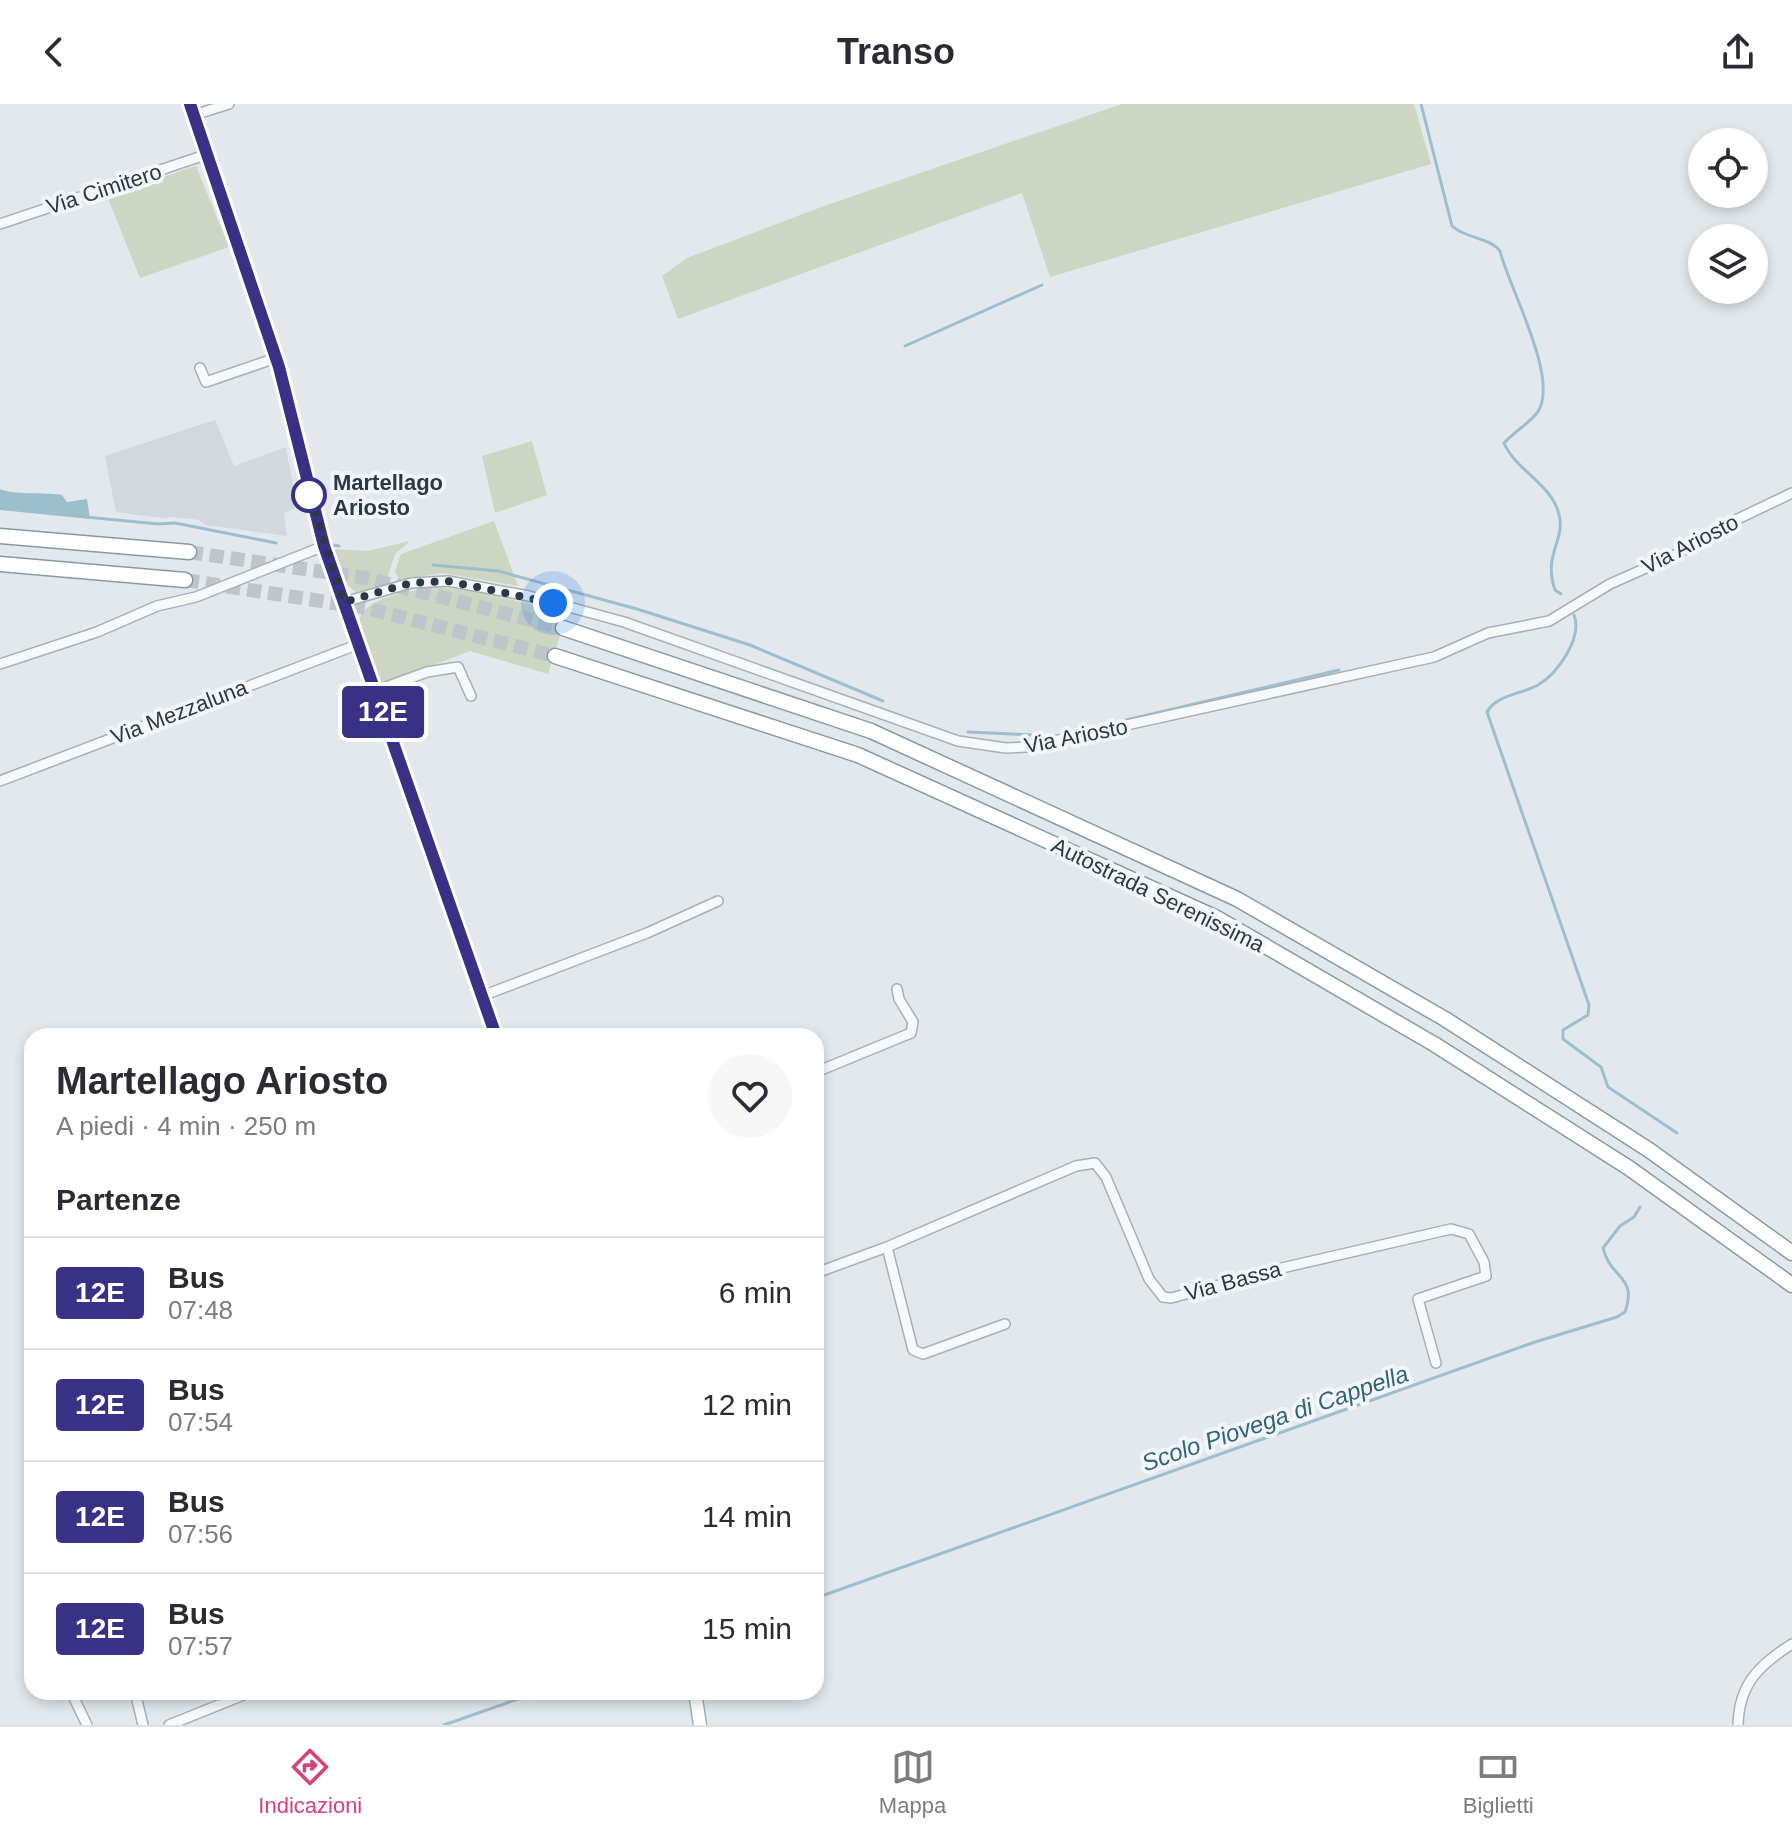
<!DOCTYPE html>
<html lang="it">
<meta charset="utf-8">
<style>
:root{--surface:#fff;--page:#f7f7f7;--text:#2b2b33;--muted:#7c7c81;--line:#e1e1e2;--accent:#d5437a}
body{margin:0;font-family:Arial,sans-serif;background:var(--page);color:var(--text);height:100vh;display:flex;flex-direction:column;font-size:30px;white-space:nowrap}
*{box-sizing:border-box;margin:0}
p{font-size:26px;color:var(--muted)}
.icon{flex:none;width:44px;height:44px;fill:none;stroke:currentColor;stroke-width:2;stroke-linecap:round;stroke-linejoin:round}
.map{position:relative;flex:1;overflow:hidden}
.sheet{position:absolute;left:24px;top:924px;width:800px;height:672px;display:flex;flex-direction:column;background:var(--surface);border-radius:24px;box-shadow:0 4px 12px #0003}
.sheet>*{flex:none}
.badge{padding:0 16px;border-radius:6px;font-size:28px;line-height:52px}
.buttons{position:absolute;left:1688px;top:24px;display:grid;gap:16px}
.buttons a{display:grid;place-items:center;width:80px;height:80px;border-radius:50%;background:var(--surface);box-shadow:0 4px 12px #0003;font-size:40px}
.you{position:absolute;width:40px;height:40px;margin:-20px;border:6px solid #fff;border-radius:50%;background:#1a73e8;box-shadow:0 0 0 12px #1a73e833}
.map>.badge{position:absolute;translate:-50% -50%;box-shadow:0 0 0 4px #fff}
h2{padding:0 32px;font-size:30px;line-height:72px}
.round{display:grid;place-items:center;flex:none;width:84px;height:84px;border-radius:42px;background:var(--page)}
.summary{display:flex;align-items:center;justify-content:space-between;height:136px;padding:0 32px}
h1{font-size:38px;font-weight:600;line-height:60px}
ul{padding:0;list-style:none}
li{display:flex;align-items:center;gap:24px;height:112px;padding:0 32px;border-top:2px solid var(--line)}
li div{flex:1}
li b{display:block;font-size:30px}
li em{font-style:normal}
li .badge{min-width:88px;font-weight:700;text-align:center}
header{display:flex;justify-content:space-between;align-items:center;height:104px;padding:0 32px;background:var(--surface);font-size:36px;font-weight:600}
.tabs{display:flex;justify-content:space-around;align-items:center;height:112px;border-top:2px solid var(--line);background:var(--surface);font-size:22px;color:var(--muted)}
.tabs a{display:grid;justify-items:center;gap:4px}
.tabs .selected{color:var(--accent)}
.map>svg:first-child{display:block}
</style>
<header><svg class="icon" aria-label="back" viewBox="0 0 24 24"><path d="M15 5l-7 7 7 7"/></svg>Transo<svg class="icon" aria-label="share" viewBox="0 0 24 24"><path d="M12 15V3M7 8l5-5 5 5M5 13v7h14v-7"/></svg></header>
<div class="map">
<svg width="1792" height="1621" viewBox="0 0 1792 1621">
<rect width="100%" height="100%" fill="#e3e8ec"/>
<path fill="#d1d8de" d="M215,316L234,362L286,343L297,404L284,409L287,432L206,421L199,416L174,413L162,414L116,408L105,352Z"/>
<path fill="#ccd6c3" d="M1122,0H1414L1431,60L1050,173L1022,89L678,215L662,172L687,154L824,102Z
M196,62L229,143L140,174L107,92Z
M532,337L547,391L495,409L482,352Z
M494,417L518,482L443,469L399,476L395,467L401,450Z
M410,437L395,450L385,482L356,488L342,477L331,445L368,447Z
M438,483L474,487L567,509L548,570L470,547L380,582C374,564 361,541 359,522C357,492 417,486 438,483Z"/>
<path fill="#9cbfcd" d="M0,385C11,391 47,388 62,391L67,398L87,395L90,415L0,406Z"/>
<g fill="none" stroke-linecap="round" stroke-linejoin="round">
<path stroke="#9cbfcd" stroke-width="3" d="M1421,0L1452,122C1466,135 1489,133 1500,147C1509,184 1561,277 1537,309C1528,320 1513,329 1504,339C1515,365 1550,380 1558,407C1568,435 1542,449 1555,486L1561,490
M905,242L1042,181
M86,413L158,420L175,419L276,439
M331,441L339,442
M433,461L498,467L637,505L750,541L883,597
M1574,511C1583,534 1557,570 1538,581C1522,590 1496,591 1487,608L1589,901L1588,911L1563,926V935L1601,963L1608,983L1677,1029
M968,628L1055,632
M1062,631L1339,566
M816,1494L1535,1238L1617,1213L1625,1208C1638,1171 1610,1175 1603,1144L1620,1122L1634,1113L1640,1103
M444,1621L538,1588"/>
<path stroke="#bec5cb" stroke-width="14" stroke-dasharray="14 7" stroke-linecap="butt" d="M189,448L366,474L563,524
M185,476L366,504L555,552"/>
<defs>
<path id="minor" d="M194,11L229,0
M0,120L208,50
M200,264L206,278L276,254
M344,498L411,479L448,477L529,492L624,518L958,637L1006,644L1027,643L1434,553L1488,529L1549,517L1610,480L1675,451L1723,422L1792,389
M0,560L97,528L157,502L196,493L324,442
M375,587L427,568L458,563L471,592
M0,677L359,540
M482,892L647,829L718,797
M816,968L911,929L913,918L899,895L897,885
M887,1143L913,1246L923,1250L1005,1220
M816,1169L887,1143L1076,1062L1095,1059L1106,1073L1149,1175L1163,1193L1171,1194L1282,1164L1451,1125L1469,1130L1484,1158L1486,1172L1418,1195L1436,1259
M71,1588L87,1621
M135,1588L143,1621
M169,1621L251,1588
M1738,1621C1739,1580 1759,1561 1792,1540"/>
<path id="major" d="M190,0L279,263L324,442L496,932
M695,1588L700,1621"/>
<path id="highway" d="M0,432L189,448
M0,460L185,476
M563,524L871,627L1237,795L1445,915L1649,1046L1792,1149
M555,552L858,651L1217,814L1434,940L1629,1064L1792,1181"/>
</defs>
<use href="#minor" stroke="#a8b0b7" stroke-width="12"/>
<use href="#major" stroke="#a1afb8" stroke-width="15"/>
<use href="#highway" stroke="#8999a3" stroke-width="17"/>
<use href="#minor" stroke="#f6f8f9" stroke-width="9"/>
<use href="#major" stroke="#fff" stroke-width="12"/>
<use href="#highway" stroke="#fff" stroke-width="14"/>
</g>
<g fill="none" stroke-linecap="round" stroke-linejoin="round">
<defs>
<path id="line" d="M190,0L279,263L324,442L496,932"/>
</defs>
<use href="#line" stroke="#fff" stroke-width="18"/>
<use href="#line" stroke="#393185" stroke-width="12"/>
<path stroke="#2a3945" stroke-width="8" stroke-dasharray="0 14.4" d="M309,391L308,386L344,498L411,479L448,477L553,499"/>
</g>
<circle fill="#fff" stroke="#393185" stroke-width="4" cx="309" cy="391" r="16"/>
<g text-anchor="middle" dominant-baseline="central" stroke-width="8" stroke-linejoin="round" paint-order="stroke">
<g font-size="22" fill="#2a3945" stroke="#f3f6f9">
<text transform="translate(104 85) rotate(-18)">Via Cimitero</text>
<text transform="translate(1690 440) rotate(-27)">Via Ariosto</text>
<text transform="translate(179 608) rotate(-21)">Via Mezzaluna</text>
<text transform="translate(1076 632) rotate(-11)">Via Ariosto</text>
<text transform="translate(1158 791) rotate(26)">Autostrada Serenissima</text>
<text transform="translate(1233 1177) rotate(-15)">Via Bassa</text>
</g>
<g font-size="22" font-weight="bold" fill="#2a3945" stroke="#f3f6f9" text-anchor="start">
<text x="333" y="378">Martellago<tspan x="333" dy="25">Ariosto</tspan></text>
</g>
<g font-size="24" font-style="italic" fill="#31637b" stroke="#f3f6f9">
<text transform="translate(1275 1314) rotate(-19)">Scolo Piovega di Cappella</text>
</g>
</g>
</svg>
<div class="buttons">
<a><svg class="icon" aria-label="locate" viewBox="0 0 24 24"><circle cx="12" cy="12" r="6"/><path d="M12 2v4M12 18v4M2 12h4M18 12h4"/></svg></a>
<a><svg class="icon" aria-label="layers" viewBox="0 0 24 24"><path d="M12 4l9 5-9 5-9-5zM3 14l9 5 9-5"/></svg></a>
</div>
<div class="you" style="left:553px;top:499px"></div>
<b class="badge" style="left:383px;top:608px;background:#393185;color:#fff">12E</b>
<section class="sheet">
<div class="summary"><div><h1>Martellago Ariosto</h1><p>A piedi · 4 min · 250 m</p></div><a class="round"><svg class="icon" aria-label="heart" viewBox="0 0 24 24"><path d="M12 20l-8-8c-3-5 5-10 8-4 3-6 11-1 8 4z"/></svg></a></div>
<h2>Partenze</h2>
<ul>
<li><span class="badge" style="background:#393185;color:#fff">12E</span><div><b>Bus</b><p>07:48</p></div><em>6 min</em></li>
<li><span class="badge" style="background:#393185;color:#fff">12E</span><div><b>Bus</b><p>07:54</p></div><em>12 min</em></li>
<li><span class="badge" style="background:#393185;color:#fff">12E</span><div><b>Bus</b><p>07:56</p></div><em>14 min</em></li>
<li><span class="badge" style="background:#393185;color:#fff">12E</span><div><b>Bus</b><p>07:57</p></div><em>15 min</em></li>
</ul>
</section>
</div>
<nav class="tabs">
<a class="selected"><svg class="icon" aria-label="directions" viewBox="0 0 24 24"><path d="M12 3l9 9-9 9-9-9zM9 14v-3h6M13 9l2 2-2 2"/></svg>Indicazioni</a>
<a><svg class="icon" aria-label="map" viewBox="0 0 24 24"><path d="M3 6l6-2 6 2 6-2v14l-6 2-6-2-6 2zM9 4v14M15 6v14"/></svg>Mappa</a>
<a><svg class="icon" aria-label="tickets" viewBox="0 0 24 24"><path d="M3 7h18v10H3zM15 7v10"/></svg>Biglietti</a>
</nav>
